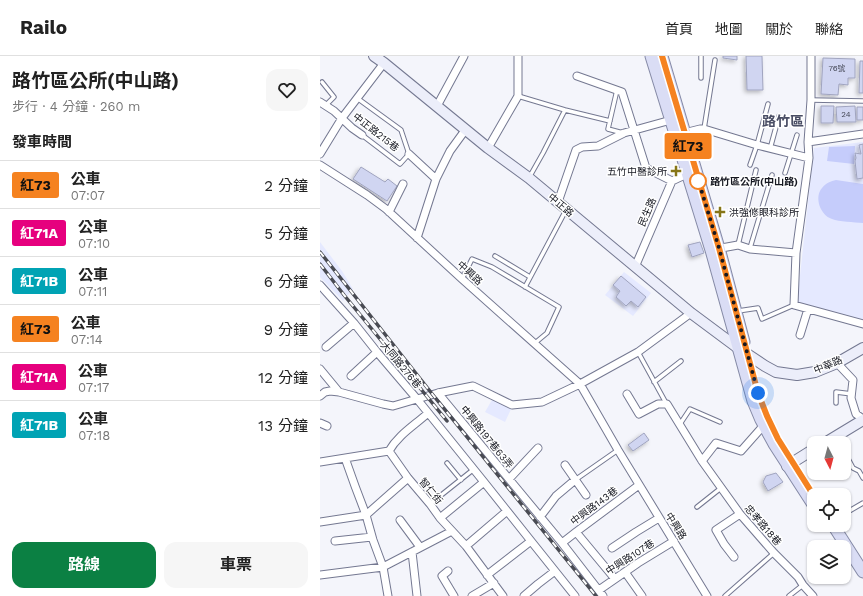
<!DOCTYPE html>
<html lang="zh-TW">
<meta charset="utf-8">
<style>
:root{--surface:#fff;--page:#f6f6f6;--text:#222;--muted:#767676;--line:#e0e0e0;--accent:#0b8043}
body{margin:0;font-family:"Work Sans","Noto Sans TC",sans-serif;background:var(--page);color:var(--text);height:100vh;display:flex;flex-direction:column;font-size:15px;white-space:nowrap}
*{box-sizing:border-box;margin:0}
p{font-size:13px;color:var(--muted)}
.icon{flex:none;width:22px;height:22px;fill:none;stroke:currentColor;stroke-width:2;stroke-linecap:round;stroke-linejoin:round}
.map{position:relative;flex:1;overflow:hidden}
.details{display:flex;flex-direction:column;background:var(--surface);width:320px}
.details>*{flex:none}
.badge{padding:0 8px;border-radius:3px;font-size:14px;line-height:26px}
.needle{width:26px;rotate:174deg}
.tools{position:absolute;left:487px;top:380px;display:grid;gap:8px}
.tools a{display:grid;place-items:center;width:44px;height:44px;border-radius:8px;background:var(--surface);box-shadow:0 1px 3px #0004;font-size:20px}
.you{position:absolute;width:20px;height:20px;margin:-10px;border:3px solid #fff;border-radius:50%;background:#1a73e8;box-shadow:0 0 0 6px #1a73e833}
.map>.badge{position:absolute;translate:-50% -50%;box-shadow:0 0 0 2px #fff}
h2{padding:0 12px;font-size:15px;line-height:36px}
.round{display:grid;place-items:center;flex:none;width:42px;height:42px;border-radius:12px;background:var(--page)}
.headline{display:flex;align-items:center;justify-content:space-between;height:68px;padding:0 12px}
h1{font-size:19px;font-weight:700;line-height:30px}
.cta{display:flex;gap:8px;margin-top:auto;padding:8px 12px}
.cta a{flex:1;height:46px;border-radius:12px;background:var(--accent);color:#fff;font-size:16px;font-weight:700;line-height:46px;text-align:center}
.cta a+a{background:var(--page);color:var(--text)}
ul{padding:0;list-style:none}
li{display:flex;align-items:center;gap:12px;height:48px;padding:0 12px;border-top:1px solid var(--line)}
li div{flex:1}
li b{display:block;font-size:15px}
li em{font-style:normal}
li .badge{min-width:44px;font-weight:700;text-align:center}
header{display:flex;align-items:center;gap:24px;box-sizing:border-box;height:56px;padding:0 20px;background:var(--surface);border-bottom:1px solid var(--line)}
header strong{font-size:19px}
nav{display:flex;gap:22px;margin-inline-start:auto;font-size:14px}
main{display:flex;flex:1;min-height:0}
.map>svg:first-child{display:block}
</style>
<header>
<strong>Railo</strong>
<nav><a>首頁</a><a>地圖</a><a>關於</a><a>聯絡</a></nav>
</header>
<main>
<section class="details">
<div class="headline"><div><h1>路竹區公所(中山路)</h1><p>步行 · 4 分鐘 · 260 m</p></div><a class="round"><svg class="icon" aria-label="heart" viewBox="0 0 24 24"><path d="M12 20l-8-8c-3-5 5-10 8-4 3-6 11-1 8 4z"/></svg></a></div>
<h2>發車時間</h2>
<ul>
<li><span class="badge" style="background:#f58220;color:#111">紅73</span><div><b>公車</b><p>07:07</p></div><em>2 分鐘</em></li>
<li><span class="badge" style="background:#e6007e;color:#fff">紅71A</span><div><b>公車</b><p>07:10</p></div><em>5 分鐘</em></li>
<li><span class="badge" style="background:#00a3b4;color:#fff">紅71B</span><div><b>公車</b><p>07:11</p></div><em>6 分鐘</em></li>
<li><span class="badge" style="background:#f58220;color:#111">紅73</span><div><b>公車</b><p>07:14</p></div><em>9 分鐘</em></li>
<li><span class="badge" style="background:#e6007e;color:#fff">紅71A</span><div><b>公車</b><p>07:17</p></div><em>12 分鐘</em></li>
<li><span class="badge" style="background:#00a3b4;color:#fff">紅71B</span><div><b>公車</b><p>07:18</p></div><em>13 分鐘</em></li>
</ul>
<div class="cta"><a>路線</a><a>車票</a></div>
</section>
<div class="map">
<svg width="543" height="540" viewBox="0 0 543 540">
<defs>
<filter id="shadow"><feDropShadow dx="-2" dy="2" stdDeviation="2" flood-color="#0004"/></filter>
</defs>
<rect width="100%" height="100%" fill="#f4f5fb"/>
<path fill="#e5e9ff" d="M543,86V266L477,247L494,92Z
M0,186L22,215L33,233L23,245L0,221Z
M304,216L331,237L313,260L285,239Z
M173,342L192,351L185,366L165,356Z"/>
<path fill="#c5ccfb" d="M535,90L534,108L507,105L509,91Z
M516,124L543,128V167C534,166 519,166 512,163C500,159 494,141 502,132C506,127 511,125 516,124Z"/>
<path fill="#d0d5f1" stroke="#a0a4bf" filter="url(#shadow)" d="M403,0H417V4L403,2Z
M426,0H442L443,34H427Z
M503,2L535,3V22H528V29L519,28L518,39L501,38Z
M540,5H543V37H539Z
M501,50H514L513,67H501Z
M535,50L536,66H517L516,51Z
M537,51H543V64H537Z
M543,88V122L537,123L535,105L536,102L535,97L541,98L539,89Z
M41,111L65,126L68,123L77,130L67,145L33,123Z
M380,186L384,197L372,201L368,189Z
M301,220L326,241L318,251L311,245L306,250L296,241L300,235L293,229Z
M324,377L329,384L313,395L308,389Z
M456,417L463,426L448,435L443,426L446,420Z"/>
<g fill="none" stroke-linecap="round" stroke-linejoin="round">
<defs>
<path id="lane" d="M381,22V0
M2,26L14,41L5,50
M297,34L288,73L303,77
M198,40L245,54L290,65
M37,42L81,74L89,98L80,108L42,79
M491,44L543,45
M384,73L395,4
M450,93L459,60
M430,109L437,89L448,48
M465,117L477,79
M210,120L223,97L245,54
M418,189L436,114
M430,192L452,119
M175,200L210,221
M142,223L152,203L172,211L239,251L227,277L215,287
M205,231L246,154
M418,255L438,252L442,263L474,249
M318,296L346,347
M334,326L361,305
M516,347V336L532,338
M360,368L370,353L400,366
M524,395L533,412L539,415L543,422
M127,407L141,424
M255,424L298,394
M110,448L154,413
M377,451L401,432
M524,458L543,447
M405,540L454,497
M469,540L483,529"/>
<path id="street" d="M257,20L302,36L326,112L352,125
M0,46L14,55L32,72L42,79
M117,50L144,0
M364,77L380,73H384L437,89L489,102
M488,86L543,78
M168,92L198,40V0
M0,98L22,62L64,7
M89,98L116,123
M0,109L47,139L66,153L142,223L260,328L298,394L387,540
M238,146L256,94L262,91L278,90L304,77L351,64
M69,156L83,128
M97,182L116,123L130,95L146,73
M396,193L418,189L430,193L476,197L489,102L488,86L491,44V0
M476,197L474,249L543,268
M315,211L352,125L367,118
M480,279L488,253
M6,291L34,267
M517,307L533,324L531,342L536,358L543,363
M0,313L19,336
M31,320L57,296
M118,337L189,423L218,392
M307,338L319,358L338,348H347L382,405L420,458L454,497L478,521L483,529L493,540
M0,340L5,336L10,335L19,336L63,348L73,350L97,343L57,296L34,267L0,229
M0,367L7,370
M69,395C78,379 95,369 108,357
M25,402L35,430L46,459L88,422
M382,405L396,387L421,395L444,369
M0,406L69,395L88,422L110,448L120,462L146,490L183,540
M245,409L266,439
M189,423L242,487L283,540
M220,461L236,440L255,424
M120,462L164,426
M80,464L100,491
M0,466L46,459L53,484L63,511L68,540
M256,476L295,523
M15,485L52,481
M242,487L256,476L319,429
M146,490L187,455
M292,492L316,476L339,462
M92,496L97,540
M414,501L404,488L396,474L420,458
M128,515L122,520L134,540
M305,516L322,540
M0,519L63,511L132,475
M167,519L211,485
M279,534L318,507L354,485
M152,540L174,527
M204,540L218,528L235,515
M255,540L211,485L164,426L97,343L118,337L153,330L192,349L222,346L260,328L318,296L371,257"/>
<path id="secondary" d="M54,0L64,7L168,92L209,122L371,257L418,292L445,310L456,316L477,319L495,316L517,307L543,292
M505,387L543,364
M467,410L494,393"/>
<path id="primary" d="M331,0L391,194L433,345L441,364L454,388L494,450
M342,0L399,192L424,286
M513,469L543,516"/>
</defs>
<use href="#lane" stroke="#747891" stroke-width="5.5"/>
<use href="#street" stroke="#747891" stroke-width="9"/>
<use href="#secondary" stroke="#747891" stroke-width="12"/>
<use href="#primary" stroke="#858aa6" stroke-width="13"/>
<use href="#lane" stroke="#fff" stroke-width="3.5"/>
<use href="#street" stroke="#fff" stroke-width="7"/>
<use href="#secondary" stroke="#eceefa" stroke-width="10"/>
<use href="#primary" stroke="#daddf5" stroke-width="11"/>
<defs>
<path id="rail" d="M0,196L113,339L276,540
M0,208L24,239L127,365"/>
</defs>
<use href="#rail" stroke="#494b53" stroke-width="3.5"/>
<use href="#rail" stroke="#fff" stroke-width="2" stroke-dasharray="6" stroke-linecap="butt"/>
</g>
<g fill="none" stroke-linecap="round" stroke-linejoin="round">
<defs>
<path id="line" d="M342,0L399,192L438,337L447,360L458,383L494,440"/>
</defs>
<use href="#line" stroke="#fff" stroke-width="9"/>
<use href="#line" stroke="#f58220" stroke-width="6"/>
<path stroke="#161821" stroke-width="4" stroke-dasharray="0 7.2" d="M378,125L377,120L399,192L438,337"/>
</g>
<g fill="#867517" stroke="#fff" stroke-width="1.5">
<path d="M354 109h4v4h4v4h-4v4h-4v-4h-4v-4h4z"/>
<path d="M398 150h4v4h4v4h-4v4h-4v-4h-4v-4h4z"/>
</g>
<circle fill="#fff" stroke="#f58220" stroke-width="2" cx="378" cy="125" r="8"/>
<g text-anchor="middle" dominant-baseline="central" stroke-width="3" stroke-linejoin="round" paint-order="stroke">
<g font-size="8" fill="#444755">
<text x="517" y="12">76號</text>
<text x="526" y="58">24</text>
</g>
<g font-size="10" fill="#161821" stroke="#fff">
<text transform="translate(56 76) rotate(38)">中正路215巷</text>
<text transform="translate(241 149) rotate(40)">中正路</text>
<text transform="translate(327 156) rotate(-67)">民生路</text>
<text transform="translate(150 217) rotate(42)">中興路</text>
<text transform="translate(81 309) rotate(50)">大同路276巷</text>
<text transform="translate(508 309) rotate(-23)">中華路</text>
<text transform="translate(167 381) rotate(51)">中興路197巷63弄</text>
<text transform="translate(111 435) rotate(51)">智仁街</text>
<text transform="translate(274 450) rotate(-37)">中興路143巷</text>
<text transform="translate(443 469) rotate(49)">忠孝路18巷</text>
<text transform="translate(356 470) rotate(58)">中興路</text>
<text transform="translate(310 501) rotate(-33)">中興路107巷</text>
</g>
<g font-size="10" fill="#161821" stroke="#fff" text-anchor="end">
<text x="347" y="115">五竹中醫診所</text>
<text x="409" y="156" text-anchor="start">洪強修眼科診所</text>
</g>
<g font-size="10" font-weight="bold" fill="#161821" stroke="#fff" text-anchor="start">
<text x="390" y="125">路竹區公所(中山路)</text>
</g>
<g font-size="14" font-weight="bold" fill="#4a4e65" stroke="#fff">
<text x="463" y="65">路竹區</text>
</g>
</g>
</svg>
<div class="tools">
<a><svg class="needle" viewBox="-14 -14 28 28"><path d="M0-13l5 13h-10z" fill="#e53935"/><path d="M0 13l5-13h-10z" fill="#767676"/></svg></a>
<a><svg class="icon" aria-label="locate" viewBox="0 0 24 24"><circle cx="12" cy="12" r="6"/><path d="M12 2v4M12 18v4M2 12h4M18 12h4"/></svg></a>
<a><svg class="icon" aria-label="layers" viewBox="0 0 24 24"><path d="M12 4l9 5-9 5-9-5zM3 14l9 5 9-5"/></svg></a>
</div>
<div class="you" style="left:438px;top:337px"></div>
<b class="badge" style="left:368px;top:90px;background:#f58220;color:#111">紅73</b>
</div>
</main>
